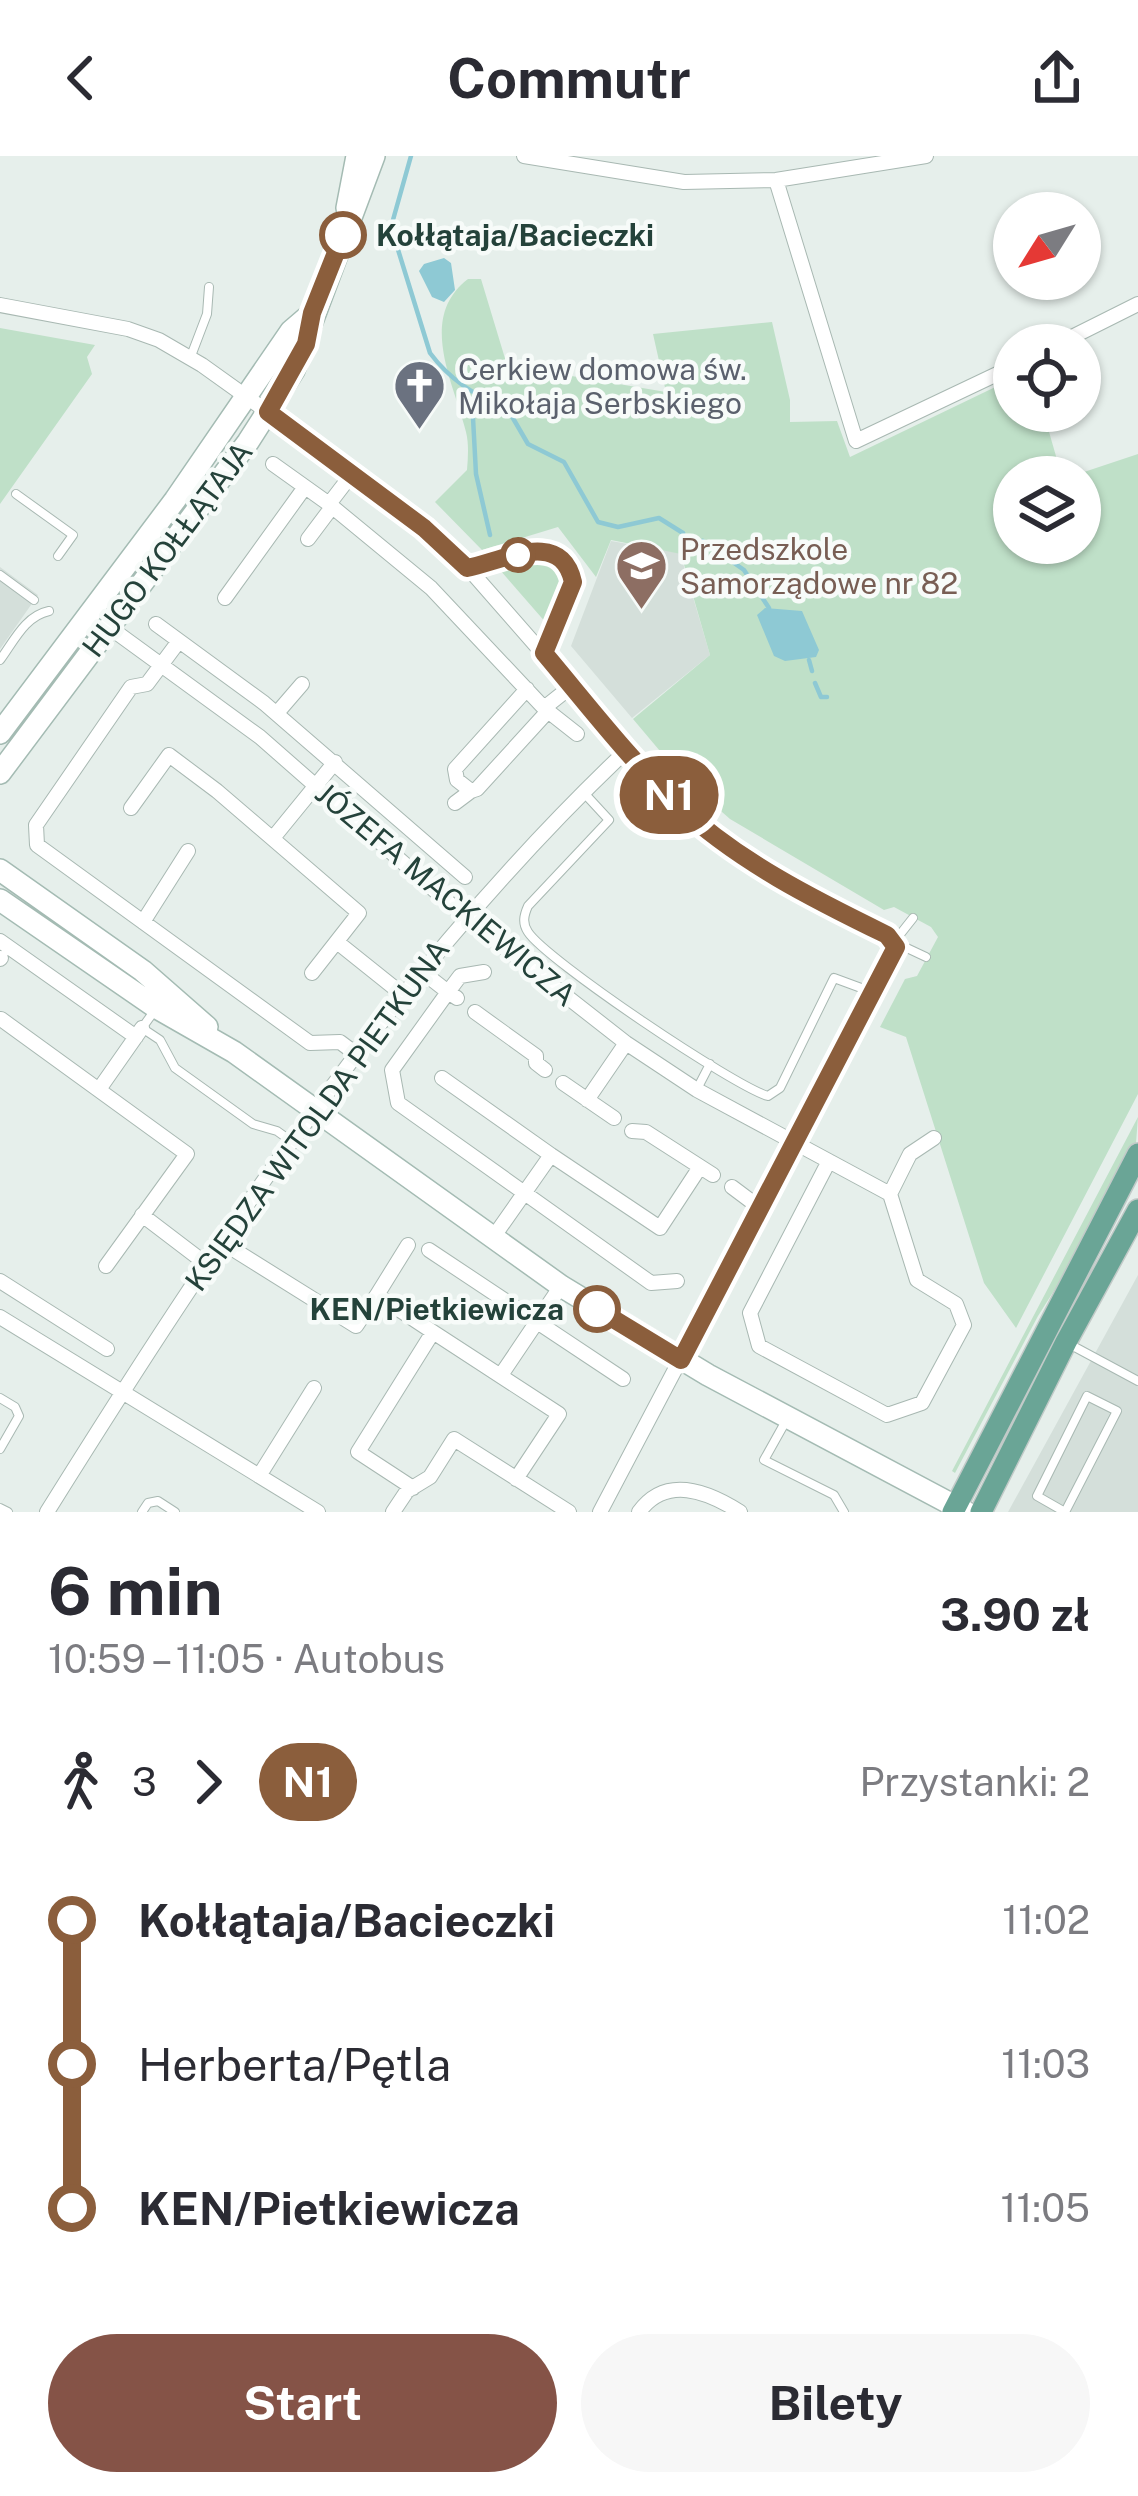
<!DOCTYPE html>
<html lang="pl">
<meta charset="utf-8">
<style>
:root{--surface:#fff;--page:#f7f7f7;--text:#2b2b33;--muted:#7c7c81;--accent:#855347}
body{margin:0;font-family:"Public Sans",sans-serif;background:var(--page);color:var(--text);height:100vh;display:flex;flex-direction:column;font-size:45px;white-space:nowrap}
*{box-sizing:border-box;margin:0}
p{font-size:39px;color:var(--muted)}
.icon{flex:none;width:66px;height:66px;fill:none;stroke:currentColor;stroke-width:2;stroke-linecap:round;stroke-linejoin:round}
.map{position:relative;height:1356px;overflow:hidden}
.sheet{display:flex;flex-direction:column;background:var(--surface);flex:1}
.sheet>*{flex:none}
.badge{padding:0 24px;border-radius:39px;font-size:42px;line-height:78px}
.needle{width:78px;rotate:233deg}
.controls{position:absolute;left:993px;top:36px;display:grid;gap:24px}
.controls a{display:grid;place-items:center;width:108px;height:108px;border-radius:50%;background:var(--surface);box-shadow:0 3px 9px #0004;font-size:60px}
.map>.badge{position:absolute;translate:-50% -50%;box-shadow:0 0 0 6px #fff}
.legs{display:flex;align-items:center;gap:18px;height:132px;padding:0 48px;font-size:39px}
.legs p{margin-inline-start:auto}
.headline{display:flex;align-items:center;justify-content:space-between;height:204px;padding:0 48px}
h1{font-size:66px;font-weight:700;line-height:90px}
.button{display:flex;gap:24px;margin-top:auto;padding:24px 48px}
.button a{flex:1;height:138px;border-radius:72px;background:var(--accent);color:#fff;font-size:48px;font-weight:700;line-height:138px;text-align:center}
.button a+a{background:var(--page);color:var(--text)}
ul{padding:0 48px;list-style:none}
li{display:flex;align-items:center;gap:42px;height:144px;font-size:45px}
li i{display:grid;place-items:center;width:18px;height:100%;margin:0 15px;background:currentColor}
li i::after{content:'';width:30px;height:30px;margin:-15px;border:9px solid;border-radius:50%;background:var(--surface)}
li p{margin-inline-start:auto}
li:first-child i{background:linear-gradient(#0000 50%,currentColor 0)}
li:last-child i{background:linear-gradient(currentColor 50%,#0000 0)}
header{display:flex;justify-content:space-between;align-items:center;height:156px;padding:0 48px;background:var(--surface);font-size:54px;font-weight:700}
.map>svg:first-child{display:block}
</style>
<header><svg class="icon" aria-label="back" viewBox="0 0 24 24"><path d="M15 5l-7 7 7 7"/></svg>Commutr<svg class="icon" aria-label="share" viewBox="0 0 24 24"><path d="M12 15V3M7 8l5-5 5 5M5 13v7h14v-7"/></svg></header>
<div class="map">
<svg width="1138" height="1356" viewBox="0 0 1138 1356">
<rect width="100%" height="100%" fill="#e6efeb"/>
<path fill="#d4dfda" d="M611,385L680,397L710,499L632,562L571,490Z
M0,411L38,439L0,493Z
M1138,1119V1356H1008Z"/>
<path fill="#bfe0c8" d="M468,123H481L507,209L666,236L653,178L772,166L790,244V266L837,265L850,301L1014,222V255H1043L1062,321H1014V387H1080V321H1069L1138,298V938L1016,1172L984,1127L906,881L880,871L905,823L917,820L938,781L931,771L894,751L884,754L730,663L681,620L633,563L710,499L681,398L611,384L596,421L558,371L482,394L435,346L467,314C468,301 469,288 466,276C454,227 417,162 468,123Z
M0,172L95,189L87,201L92,218L0,348Z
M536,401L553,407L564,426L555,460L547,468L500,414Z
M1138,961L1136,987L1081,1092L1038,1160L955,1317L952,1315Z"/>
<path fill="#8ec9d4" d="M444,102L451,107L455,134L444,146L432,141L419,115L424,108Z
M765,452L802,455L819,494L816,501L785,505L774,500L757,459Z"/>
<g fill="none" stroke-linecap="round" stroke-linejoin="round">
<path stroke="#8ec9d4" stroke-width="4.5" d="M411,0L391,71L430,197C450,224 476,241 507,252L528,288L564,306L598,366L618,371L659,362L683,377
M472,243L476,318L490,379
M703,385L744,414L769,452
M809,504L812,515
M815,527L821,541H827"/>
<defs>
<path id="lane" d="M191,200L207,158L209,131
M16,338L73,379L58,400
M468,412C491,407 518,393 542,394C599,396 555,472 544,497
M0,419L34,444
M0,504C14,485 25,460 49,455
M585,638L609,664L528,750C524,759 522,767 528,776C546,804 735,931 768,940L780,932L834,822L872,836
M913,762L894,786L926,801
M155,854L142,872L160,884L175,912L253,968L277,975L291,985
M697,933L710,908
M1071,1189L1138,1225
M1087,1240L1117,1255L1065,1356L1037,1340Z
M0,1242L15,1251L19,1260L0,1293
M787,1263L764,1304L834,1339L844,1356
M0,1352L8,1356
M142,1356L148,1347L158,1345L175,1356"/>
<path id="street" d="M524,0L684,26L776,24L926,0
M776,24L856,285L1014,210
M0,149L128,173L159,184L202,209L293,274L424,372L468,412L659,630L726,688L894,786L893,800L600,1356
M1056,189L1138,148
M273,308L329,348
M352,318L329,348L431,432L544,552L573,529
M308,383L332,351
M225,442L305,331
M156,468L264,547L465,721
M109,471L260,581L465,761L626,887L697,934L890,1038L917,1124L956,1148L964,1169L922,1247L887,1259L759,1190L750,1157L829,1005
M179,485L147,528L131,531L36,669L37,689L310,887L340,886L356,898
M527,533L455,613L457,624L471,635L477,633L549,554
M544,552L577,578
M277,557L302,528
M455,647L471,635
M131,652L169,599L217,635L359,757L312,817
M273,682L335,606
M143,766L188,695
M0,785L136,881
M337,786L402,838
M0,803L1,802
M420,814L448,836L392,914L398,947L651,1127L677,1125
M457,842L448,836L460,820L484,816
M475,856L536,900V907L545,914
M1,863L187,998L106,1110
M442,922L551,999
M563,927L614,962
M100,932L142,872
M587,944L626,887
M632,975L646,976L713,1019
M732,1031L760,1052
M890,1038L910,998L934,982
M142,1059L205,1107
M492,1083L551,999L660,1072L700,1011
M220,1085L356,1170L377,1139L433,1176
M429,1094L623,1223
M0,1125L107,1193
M377,1139L408,1089
M0,1161L318,1356
M501,1219L561,1130
M259,1320L314,1232
M413,1332L358,1296L433,1176L559,1258L516,1323
M47,1356C217,1084 393,816 627,594
M393,1356L407,1335L430,1321L454,1283L569,1356
M639,1356C666,1319 707,1335 740,1356"/>
<path id="secondary" d="M347,52L357,0
M0,577L175,344L291,175L312,157
M0,617L248,286L294,214L374,0
M0,714L143,815L207,871
M0,744L157,852L234,896L561,1130L708,1219L966,1356"/>
<path id="primary" d="M953,1356L1138,998
M981,1356L1066,1186L1138,1054"/>
</defs>
<use href="#lane" stroke="#a8b8b2" stroke-width="10"/>
<use href="#street" stroke="#a8b8b2" stroke-width="16"/>
<use href="#secondary" stroke="#a4bbb3" stroke-width="24"/>
<use href="#primary" stroke="#c2cac8" stroke-width="24"/>
<use href="#lane" stroke="#fff" stroke-width="8"/>
<use href="#street" stroke="#fff" stroke-width="14"/>
<use href="#secondary" stroke="#fff" stroke-width="21"/>
<use href="#primary" stroke="#6aa596" stroke-width="21"/>
</g>
<g fill="none" stroke-linecap="round" stroke-linejoin="round">
<defs>
<path id="line-1" d="M343,79L312,157L306,188L268,256L424,372L467,412C503,405 561,372 573,426L544,497C587,548 629,603 678,649C737,705 815,744 887,779L896,791L681,1204L597,1153"/>
</defs>
<use href="#line-1" stroke="#fff" stroke-width="27"/>
<use href="#line-1" stroke="#8b5e3c" stroke-width="18"/>
</g>
<defs>
<symbol id="church-pin" viewBox="-11 -11 22 30"><path d="M0 17L-7.5 6A9.5 9.5 0 1 1 7.5 6Z" fill="#6b7280" stroke="#f7fbf9"/><path d="M-1.2-6h2.4v3.5h3.3v2.4h-3.3V6h-2.4V-.1h-3.3v-2.4h3.3Z" fill="#fff"/></symbol>
<symbol id="school-pin" viewBox="-11 -11 22 30"><path d="M0 17L-7.5 6A9.5 9.5 0 1 1 7.5 6Z" fill="#8d6e63" stroke="#f7fbf9"/><path d="M0-5L7-2L0 1L-7-2ZM-4 1L0 2.5L4 1V4Q0 6-4 4Z" fill="#fff"/></symbol>
</defs>
<g fill-rule="evenodd">
<use href="#church-pin" x="390" y="200" width="59" height="81"/>
<use href="#school-pin" x="612" y="380" width="59" height="81"/>
</g>
<g fill="#fff" stroke="#8b5e3c" stroke-width="6">
<circle cx="343" cy="79" r="21"/>
<circle cx="518" cy="399" r="15"/>
<circle cx="597" cy="1153" r="21"/>
</g>
<g text-anchor="middle" dominant-baseline="central" stroke-width="9" stroke-linejoin="round" paint-order="stroke">
<g font-size="30" font-weight="bold" fill="#24423a" stroke="#f7fbf9" text-anchor="start">
<text x="376" y="79">Kołłątaja/Bacieczki</text>
<text x="564" y="1153" text-anchor="end">KEN/Pietkiewicza</text>
</g>
<g font-size="30" fill="#5b616d" stroke="#f7fbf9" text-anchor="start">
<text x="458" y="213">Cerkiew domowa św.<tspan x="458" dy="34">Mikołaja Serbskiego</tspan></text>
</g>
<g font-size="30" fill="#24423a" stroke="#f7fbf9">
<text transform="translate(167 393) rotate(-53)">HUGO KOŁŁĄTAJA</text>
<text transform="translate(446 738) rotate(40)">JÓZEFA MACKIEWICZA</text>
<text transform="translate(317 959) rotate(-54)">KSIĘDZA WITOLDA PIETKUNA</text>
</g>
<g font-size="30" fill="#785e54" stroke="#f7fbf9" text-anchor="start">
<text x="680" y="393">Przedszkole<tspan x="680" dy="34">Samorządowe nr 82</tspan></text>
</g>
</g>
</svg>
<div class="controls">
<a><svg class="needle" viewBox="-14 -14 28 28"><path d="M0-13l5 13h-10z" fill="#e53935"/><path d="M0 13l5-13h-10z" fill="#7c7c81"/></svg></a>
<a><svg class="icon" aria-label="locate" viewBox="0 0 24 24"><circle cx="12" cy="12" r="6"/><path d="M12 2v4M12 18v4M2 12h4M18 12h4"/></svg></a>
<a><svg class="icon" aria-label="layers" viewBox="0 0 24 24"><path d="M12 4l9 5-9 5-9-5zM3 14l9 5 9-5"/></svg></a>
</div>
<b class="badge" style="left:669px;top:639px;background:#8b5e3c;color:#fff">N1</b>
</div>
<section class="sheet">
<div class="headline"><div><h1>6 min</h1><p>10:59 – 11:05 · Autobus</p></div><b>3.90 zł</b></div>
<div class="legs"><svg class="icon" aria-label="walk" viewBox="0 0 24 24"><circle cx="13" cy="4" r="2"/><path d="M13 8l-2 6 4 7M11 14l-3 7M7 12l3-4h3l4 4"/></svg>3<svg class="icon" aria-label="forward" viewBox="0 0 24 24"><path d="M9 5l7 7-7 7"/></svg><b class="badge" style="background:#8b5e3c;color:#fff">N1</b><p>Przystanki: 2</p></div>
<ul>
<li><i style="color:#8b5e3c"></i><b>Kołłątaja/Bacieczki</b><p>11:02</p></li>
<li><i style="color:#8b5e3c"></i><span>Herberta/Pętla</span><p>11:03</p></li>
<li><i style="color:#8b5e3c"></i><b>KEN/Pietkiewicza</b><p>11:05</p></li>
</ul>
<div class="button"><a>Start</a><a>Bilety</a></div>
</section>
